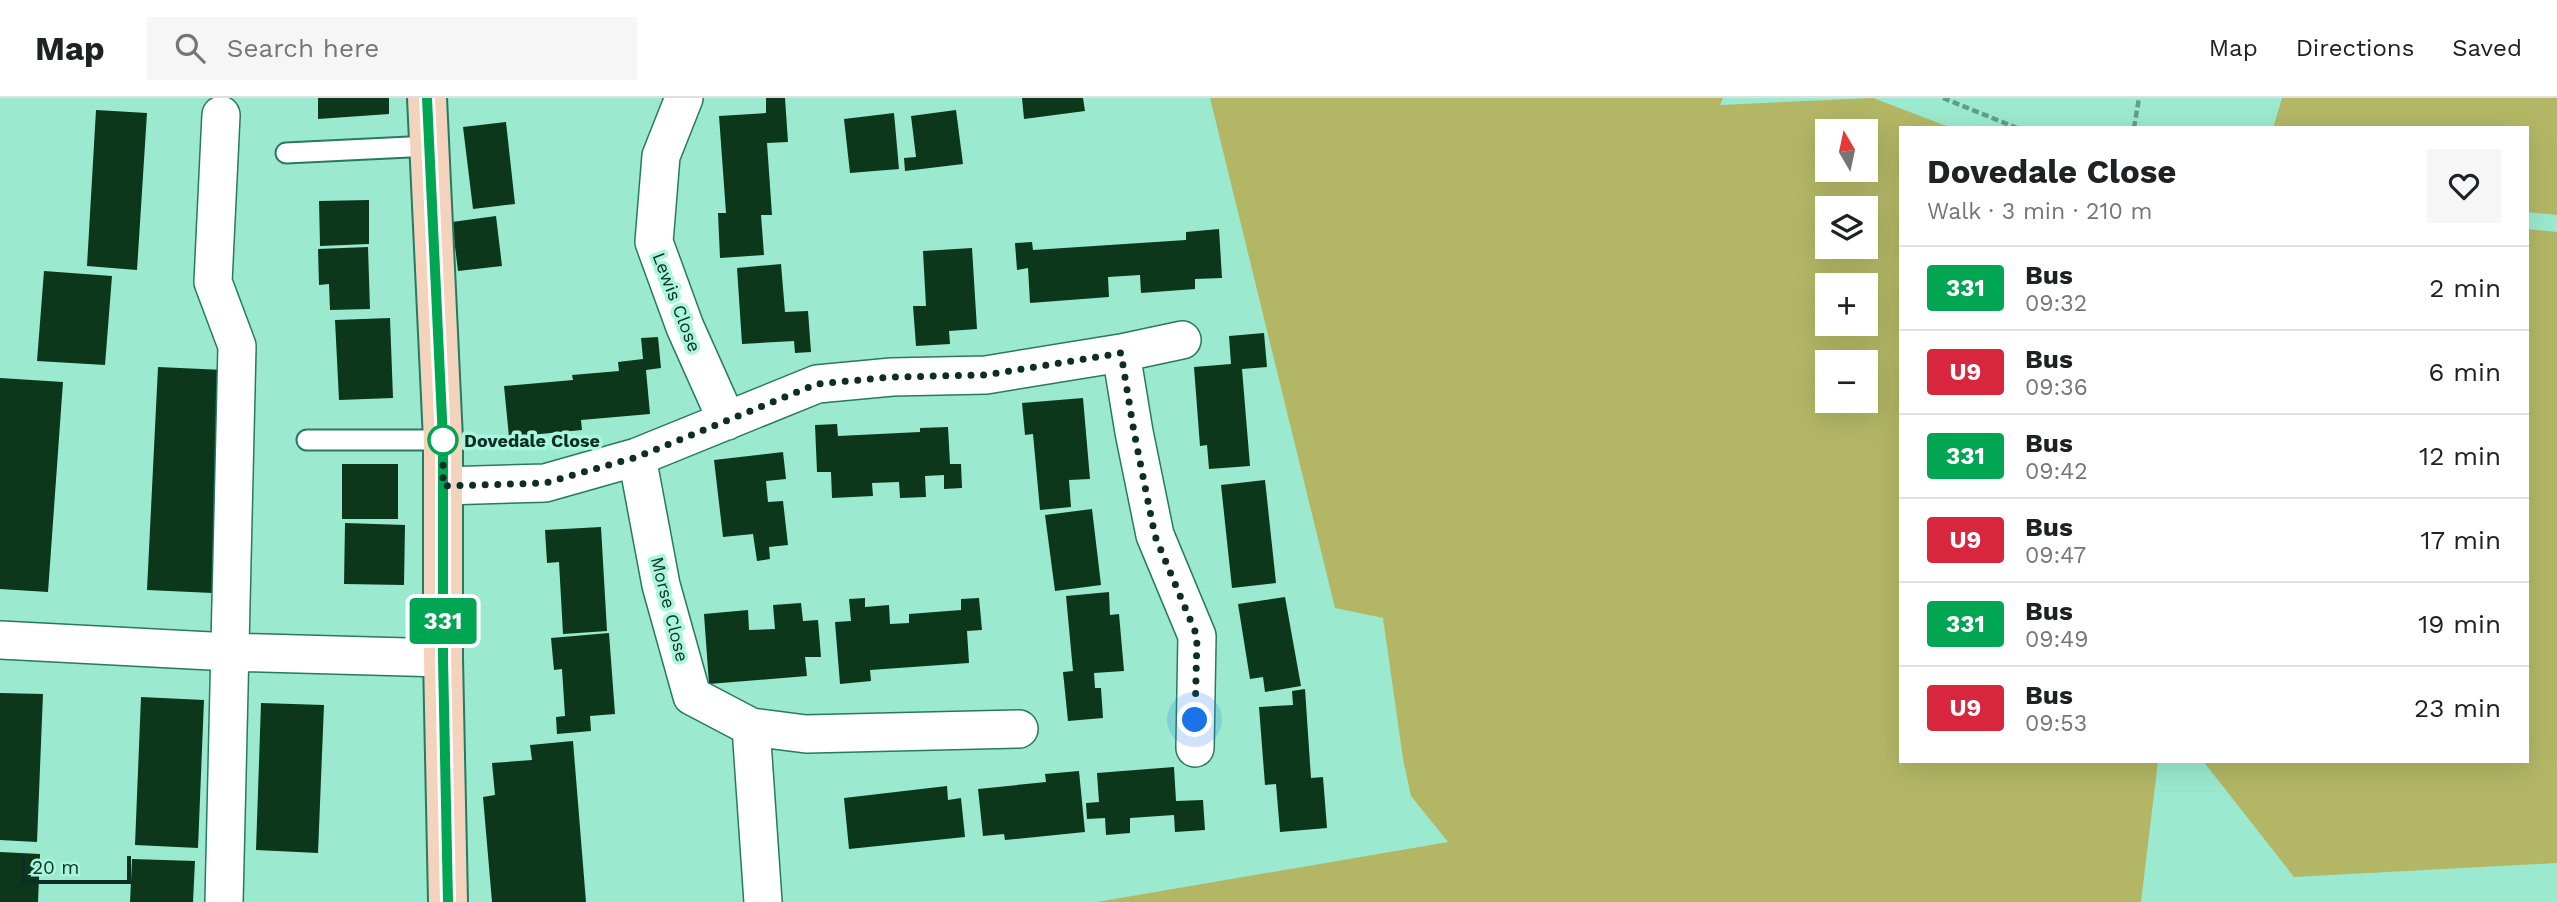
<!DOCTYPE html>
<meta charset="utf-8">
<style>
:root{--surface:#fff;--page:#f6f6f6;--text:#202124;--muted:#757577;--line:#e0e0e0}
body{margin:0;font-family:"Work Sans",sans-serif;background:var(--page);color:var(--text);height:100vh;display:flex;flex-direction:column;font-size:26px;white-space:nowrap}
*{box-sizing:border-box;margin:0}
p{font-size:23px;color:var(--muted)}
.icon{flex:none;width:38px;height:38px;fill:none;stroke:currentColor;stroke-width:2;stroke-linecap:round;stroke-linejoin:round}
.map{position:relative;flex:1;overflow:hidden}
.side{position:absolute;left:1899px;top:28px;width:630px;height:637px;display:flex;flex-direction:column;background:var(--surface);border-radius:0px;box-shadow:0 7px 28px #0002}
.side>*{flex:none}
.badge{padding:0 14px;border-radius:5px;font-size:24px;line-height:46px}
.needle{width:46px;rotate:351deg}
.tools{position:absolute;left:1815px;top:21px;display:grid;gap:14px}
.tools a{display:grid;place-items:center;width:63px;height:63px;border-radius:0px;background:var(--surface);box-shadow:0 7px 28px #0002;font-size:35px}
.scale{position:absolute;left:21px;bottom:18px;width:110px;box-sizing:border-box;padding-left:7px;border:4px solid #0c2e24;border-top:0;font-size:19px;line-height:24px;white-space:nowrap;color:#0c2e24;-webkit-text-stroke:5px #a8f7dc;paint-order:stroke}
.you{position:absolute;width:35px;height:35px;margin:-18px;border:5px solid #fff;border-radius:50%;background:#1a73e8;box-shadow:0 0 0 10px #1a73e833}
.map>.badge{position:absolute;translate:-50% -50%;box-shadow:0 0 0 4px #fff}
.round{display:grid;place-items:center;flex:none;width:74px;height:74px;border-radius:0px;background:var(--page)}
.overview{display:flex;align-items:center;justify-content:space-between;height:119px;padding:0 28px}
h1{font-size:33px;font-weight:700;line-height:52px}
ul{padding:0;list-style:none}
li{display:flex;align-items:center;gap:21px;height:84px;padding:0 28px;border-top:2px solid var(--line)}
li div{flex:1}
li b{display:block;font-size:26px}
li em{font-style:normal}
li .badge{min-width:77px;font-weight:700;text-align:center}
header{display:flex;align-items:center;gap:42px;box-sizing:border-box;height:98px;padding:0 35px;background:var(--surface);border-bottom:2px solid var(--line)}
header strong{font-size:33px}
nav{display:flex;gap:38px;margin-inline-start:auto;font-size:24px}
.search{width:490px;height:63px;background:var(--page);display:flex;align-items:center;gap:18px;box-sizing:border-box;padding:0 24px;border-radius:0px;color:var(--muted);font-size:26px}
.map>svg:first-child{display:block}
</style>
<header>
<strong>Map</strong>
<div class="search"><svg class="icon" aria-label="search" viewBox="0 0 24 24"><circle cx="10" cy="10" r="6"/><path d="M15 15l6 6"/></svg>Search here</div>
<nav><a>Map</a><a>Directions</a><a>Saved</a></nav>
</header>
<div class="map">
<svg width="2557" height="804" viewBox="0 0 2557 804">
<rect width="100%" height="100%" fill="#9beacf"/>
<path fill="#b3b765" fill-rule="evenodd" d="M1210,0H1723L1720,7L1873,0L1952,30H1900V663H2158L2141,804H1097L1448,744L1411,698L1403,661L1383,520L1335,510ZM1866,33V72H1827V33ZM1827,110H1866V149H1827ZM1866,187V226H1827V187ZM1827,264H1866V303H1827Z
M2282,0H2557V117L2527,114V30H2273Z
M2527,131L2557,134V765L2294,779L2203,663H2527Z"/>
<path fill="#0c371b" d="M318,0H389V16L318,21Z
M766,0H785L788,44L767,45L772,117H761L764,157L720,160L718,115H726L719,18L766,15Z
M1022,0H1083L1085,13L1024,21Z
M96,12L147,15L137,172L87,168Z
M956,12L963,66L905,73L904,60L916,59L911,18Z
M894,15L899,71L850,75L844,21Z
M506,24L515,106L473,111L463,29Z
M369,102V146L320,148L319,103Z
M496,118L502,168L458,173L452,124Z
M1219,131L1222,180L1195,181V191L1141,195L1140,177L1108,179L1109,199L1030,205L1028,170L1017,172L1015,145L1032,144L1033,152L1186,142V134Z
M368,149L370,211L330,212L329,186L319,187L318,151Z
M972,150L977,231L949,233L950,246L916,248L913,208H926L923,153Z
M781,166L785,214L808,213L811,254L795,255L794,243L742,246L737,170Z
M44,173L112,178L105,267L37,263Z
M390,220L393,300L339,302L335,222Z
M1264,235L1267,269L1242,271L1250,368L1209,371L1207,347L1200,348L1194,269L1231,266L1229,238Z
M658,239L661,270L646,272L650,316L581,322L582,332L509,339L504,288L573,282L572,277L619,273L618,264L643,261L641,240Z
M158,269L224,272L213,495L147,492Z
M0,280L63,284L48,494L0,491Z
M1083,300L1090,381L1069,382L1071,409L1040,412L1033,336L1025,337L1022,305Z
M837,326L838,338L920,334V330L948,329L950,366H961L962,390L944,391V377L925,378L926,399L900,400L899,384L872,385L873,398L832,400L831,374H817L815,327Z
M783,354L786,381L766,383L768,404L783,403L788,447L769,449L770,461L757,463L753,436L723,439L714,362Z
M342,366H398V421H342Z
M1265,382L1276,485L1232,490L1221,387Z
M1092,411L1101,487L1055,493L1045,417Z
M345,425L405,427L404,487L344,486Z
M601,429L607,533L563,536L559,464L547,465L545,432Z
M1109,494L1110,517L1119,516L1124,573L1094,575L1095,590H1101L1103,620L1068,623L1063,574L1073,573L1066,498Z
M1285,499L1301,588L1265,594L1263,579L1250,581L1238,506Z
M865,500V509L889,507L890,526L909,525V516L961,512V501L979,500L982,532L967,533L969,565L870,572L871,583L840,586L835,524L851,523L849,501Z
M801,505L803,523L818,522L821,559H805L807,578L709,586L704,516L748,512L749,532L775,531L773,507Z
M609,535L615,616L590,618L591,633L557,636L556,619L565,618L562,571L554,572L551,540Z
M1305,591L1311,680L1323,679L1327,730L1280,734L1276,686L1265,687L1259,609L1293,607L1292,593Z
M0,595L43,596L37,744L0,742Z
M141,599L204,602L198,750L135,747Z
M261,605L324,607L318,755L256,752Z
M573,643L586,804H492L483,699L495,697L492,665L532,662L530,647Z
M1174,669L1176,703L1203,702L1205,732L1175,734L1174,717L1130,720V735L1106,737L1105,720L1087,721L1086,705L1099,704L1097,675Z
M1079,673L1085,734L1005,742L1004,736L983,738L978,691L1046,684L1045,676Z
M947,688L948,702L961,700L965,739L849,751L844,700Z
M0,754L40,756L38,804H0Z
M132,761L195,763L193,804H130Z"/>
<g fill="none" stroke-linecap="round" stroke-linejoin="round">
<defs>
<path id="lane" d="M286,55L430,48
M307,342H443"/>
<path id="street" d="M684,0L661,58L654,144L685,229L727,323
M221,17L213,184L237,248L224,804
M1121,255L1134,334L1155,437L1197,538L1195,650
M637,359L661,487L692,598L751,629L806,636L1019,631
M443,388L545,385L637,359L817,286L892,279L986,277L1121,255L1182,242
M0,542L230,554L443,560
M751,629L763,804"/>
<path id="secondary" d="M427,0L443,342V560L448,804"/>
</defs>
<use href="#lane" stroke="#277962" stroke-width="23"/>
<use href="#street" stroke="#277962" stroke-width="40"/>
<use href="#secondary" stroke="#277962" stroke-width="42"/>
<path stroke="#619e8a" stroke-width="4.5" stroke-dasharray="7 3.5" stroke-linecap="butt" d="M1943,0L2017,30
M2134,30L2139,0"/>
<use href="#lane" stroke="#fff" stroke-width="19"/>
<use href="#street" stroke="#fff" stroke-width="37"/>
<use href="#secondary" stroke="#f3d3bc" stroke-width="38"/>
</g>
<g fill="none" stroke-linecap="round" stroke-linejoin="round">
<defs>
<path id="line" d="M427,0L443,342V560L448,804"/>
</defs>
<use href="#line" stroke="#fff" stroke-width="16"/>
<use href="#line" stroke="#00a651" stroke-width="10"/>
<path stroke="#0c2e24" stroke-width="7" stroke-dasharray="0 12.6" d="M443,342V388L545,385L637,359L817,286L892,279L986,277L1121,255L1134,334L1155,438L1197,538L1195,622"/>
</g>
<circle fill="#fff" stroke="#00a651" stroke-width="3.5" cx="443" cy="342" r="14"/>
<g text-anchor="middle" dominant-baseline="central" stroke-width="7" stroke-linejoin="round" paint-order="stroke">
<g font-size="18" fill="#0c2e24" stroke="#a8f7dc">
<text transform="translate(677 204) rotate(69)">Lewis Close</text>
<text transform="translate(670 511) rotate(76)">Morse Close</text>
</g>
<g font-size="18" font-weight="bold" fill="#0c2e24" stroke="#a8f7dc" text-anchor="start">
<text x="464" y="342">Dovedale Close</text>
</g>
</g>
</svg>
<div class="tools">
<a><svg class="needle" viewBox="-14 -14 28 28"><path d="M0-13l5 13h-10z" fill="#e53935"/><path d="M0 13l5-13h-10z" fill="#757577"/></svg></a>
<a><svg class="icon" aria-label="layers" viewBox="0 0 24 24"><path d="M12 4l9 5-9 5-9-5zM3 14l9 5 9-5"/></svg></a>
<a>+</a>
<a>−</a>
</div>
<div class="scale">20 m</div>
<div class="you" style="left:1195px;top:622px"></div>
<b class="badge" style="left:443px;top:523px;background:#00a651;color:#fff">331</b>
<section class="side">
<div class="overview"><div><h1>Dovedale Close</h1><p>Walk · 3 min · 210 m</p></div><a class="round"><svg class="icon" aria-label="heart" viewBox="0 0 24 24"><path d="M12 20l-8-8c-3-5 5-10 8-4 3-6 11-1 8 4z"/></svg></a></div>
<ul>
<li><span class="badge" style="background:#00a651;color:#fff">331</span><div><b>Bus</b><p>09:32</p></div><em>2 min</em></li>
<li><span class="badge" style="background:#d7263d;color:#fff">U9</span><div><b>Bus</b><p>09:36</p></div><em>6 min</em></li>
<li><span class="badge" style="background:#00a651;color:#fff">331</span><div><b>Bus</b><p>09:42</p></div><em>12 min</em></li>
<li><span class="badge" style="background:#d7263d;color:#fff">U9</span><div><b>Bus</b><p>09:47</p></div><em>17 min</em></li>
<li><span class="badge" style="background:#00a651;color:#fff">331</span><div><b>Bus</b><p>09:49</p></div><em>19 min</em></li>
<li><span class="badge" style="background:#d7263d;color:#fff">U9</span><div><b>Bus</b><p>09:53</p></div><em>23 min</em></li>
</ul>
</section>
</div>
